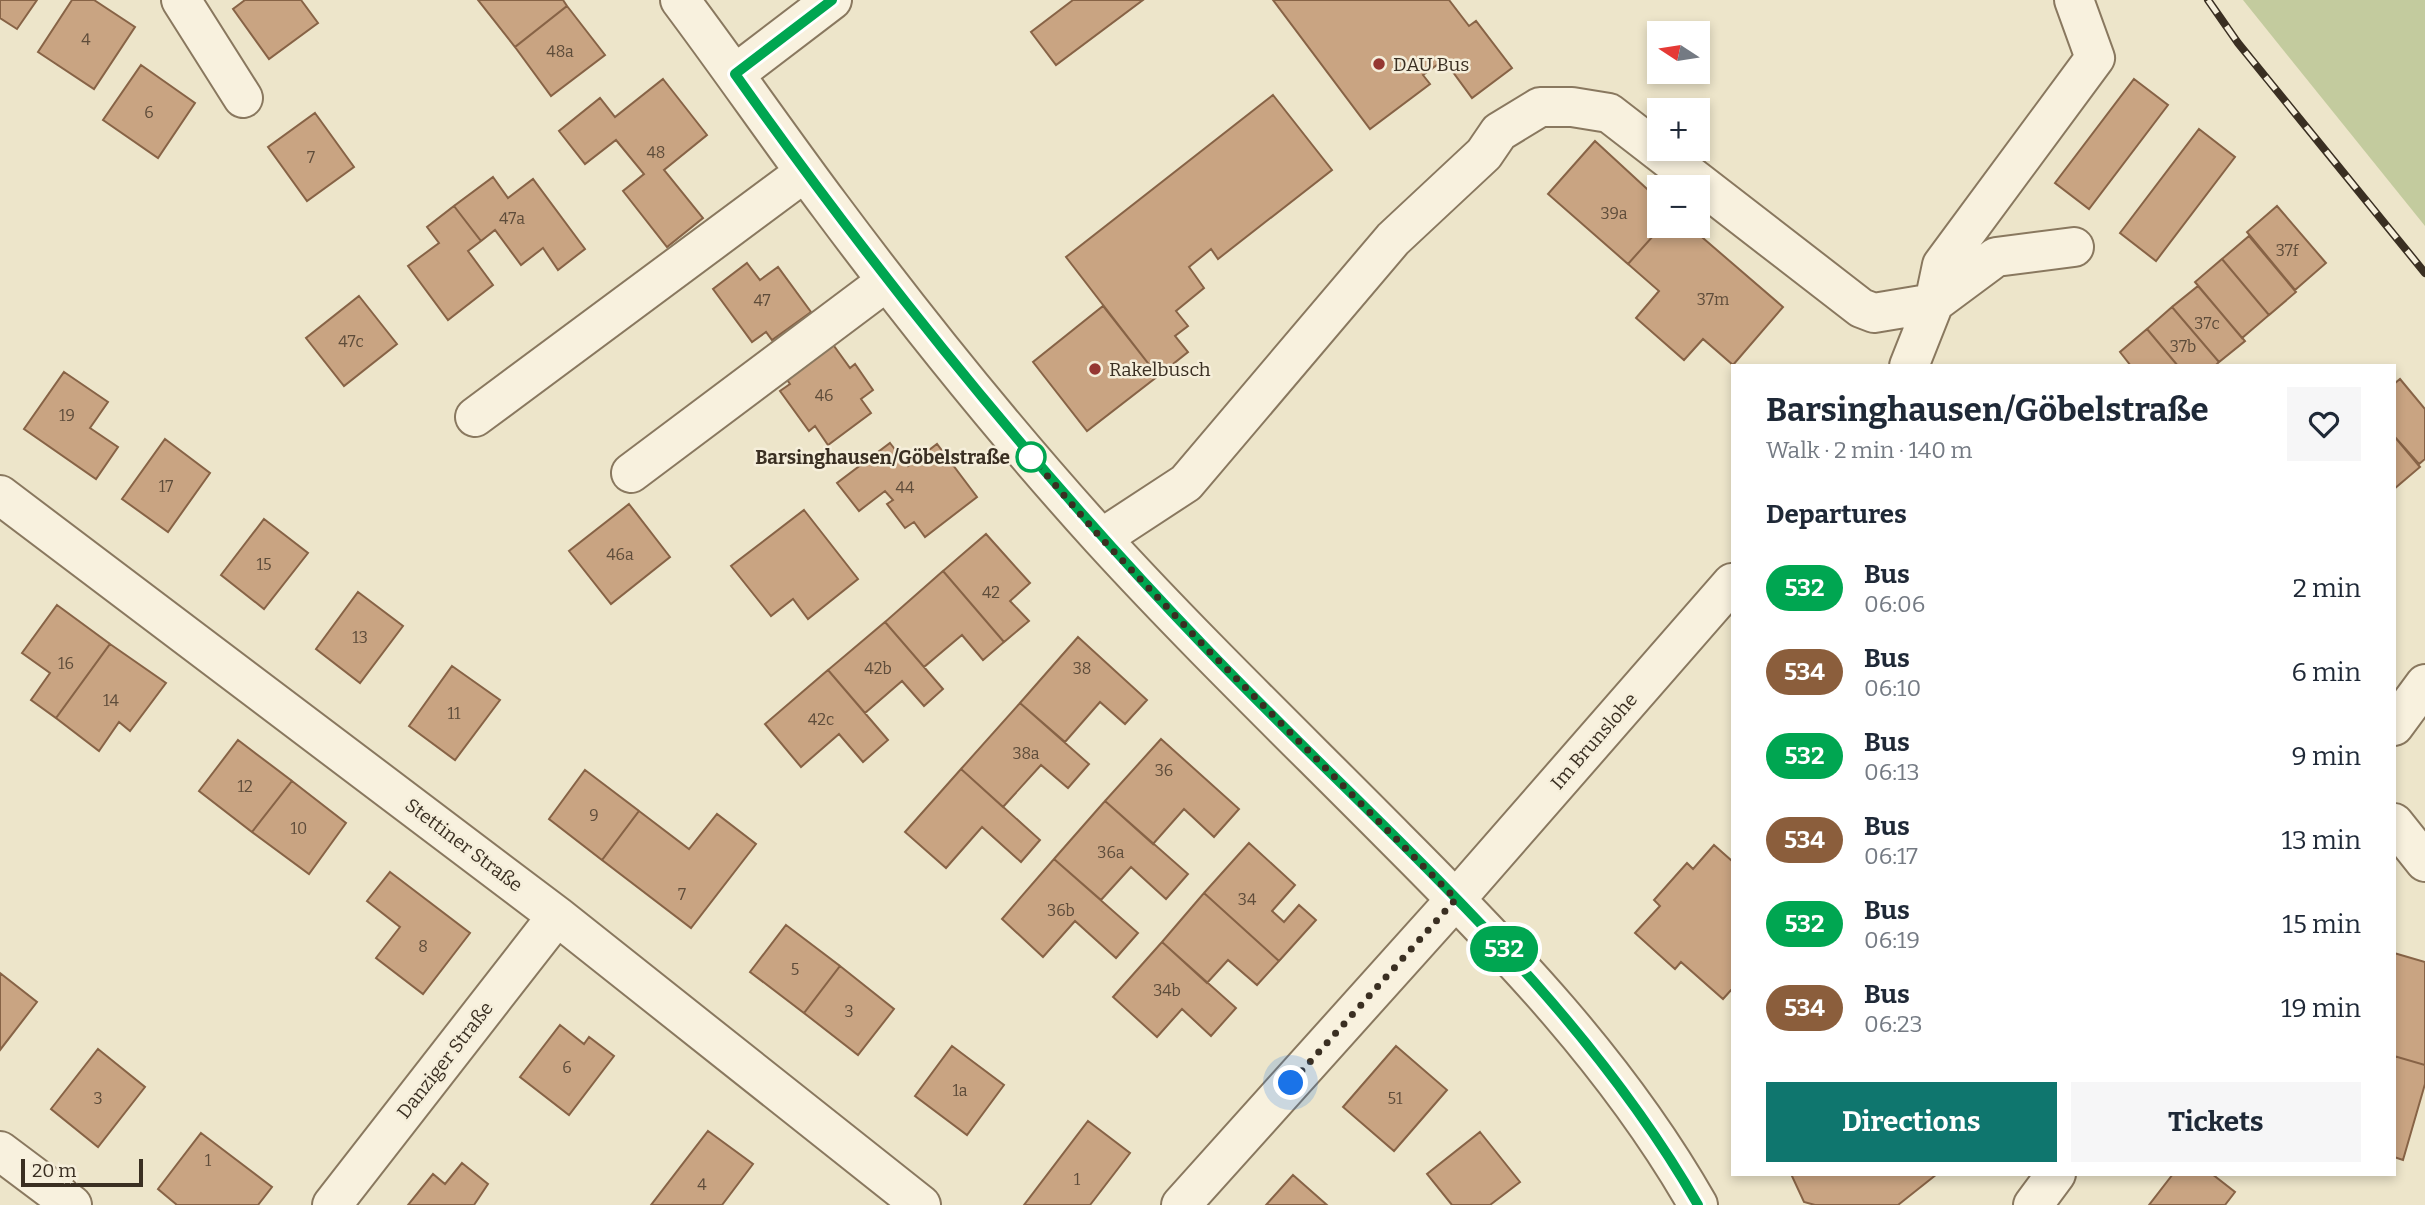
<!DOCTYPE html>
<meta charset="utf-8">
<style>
:root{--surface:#fff;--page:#f6f6f7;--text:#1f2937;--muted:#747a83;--accent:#0f766e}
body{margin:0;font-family:Bitter,serif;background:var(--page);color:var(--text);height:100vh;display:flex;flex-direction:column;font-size:26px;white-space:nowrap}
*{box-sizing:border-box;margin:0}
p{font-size:23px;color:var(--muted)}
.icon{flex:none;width:38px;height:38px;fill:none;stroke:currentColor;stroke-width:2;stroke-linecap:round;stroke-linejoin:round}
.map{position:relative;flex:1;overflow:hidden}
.panel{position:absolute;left:1731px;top:364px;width:665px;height:812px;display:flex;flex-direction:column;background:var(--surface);border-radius:0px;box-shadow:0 4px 10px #0003}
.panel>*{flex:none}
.badge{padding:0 14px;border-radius:23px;font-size:24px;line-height:46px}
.needle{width:46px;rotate:282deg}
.fabs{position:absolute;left:1647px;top:21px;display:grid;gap:14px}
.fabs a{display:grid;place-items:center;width:63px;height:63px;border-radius:0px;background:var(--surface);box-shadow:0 4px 10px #0003;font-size:35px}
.scale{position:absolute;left:21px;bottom:18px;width:122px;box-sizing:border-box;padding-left:7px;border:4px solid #3a2f22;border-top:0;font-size:19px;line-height:24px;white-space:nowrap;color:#3a2f22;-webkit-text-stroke:5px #f5eeda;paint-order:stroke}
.you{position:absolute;width:35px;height:35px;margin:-18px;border:5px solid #fff;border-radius:50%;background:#1a73e8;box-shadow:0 0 0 10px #1a73e833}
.map>.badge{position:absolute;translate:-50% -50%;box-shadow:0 0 0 4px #fff}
h2{padding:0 35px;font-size:26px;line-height:63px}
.round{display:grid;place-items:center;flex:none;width:74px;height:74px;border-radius:0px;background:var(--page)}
.headline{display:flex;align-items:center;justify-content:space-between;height:119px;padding:0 35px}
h1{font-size:33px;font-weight:700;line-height:52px}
.action{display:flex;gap:14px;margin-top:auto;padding:14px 35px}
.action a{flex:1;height:80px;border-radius:0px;background:var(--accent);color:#fff;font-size:28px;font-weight:700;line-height:80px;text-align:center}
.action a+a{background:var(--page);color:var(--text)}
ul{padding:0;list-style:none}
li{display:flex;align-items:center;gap:21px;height:84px;padding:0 35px}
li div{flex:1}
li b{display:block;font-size:26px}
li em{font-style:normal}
li .badge{min-width:77px;font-weight:700;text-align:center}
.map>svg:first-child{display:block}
</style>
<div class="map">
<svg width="2425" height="1205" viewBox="0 0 2425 1205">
<rect width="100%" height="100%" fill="#ede5ca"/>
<path fill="#c3cb9e" d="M2243,0H2425V226Z"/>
<path fill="#c9a482" stroke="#876346" stroke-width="2" d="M0,0H37L17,29L0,18Z
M72,0H94L135,27L94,89L38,52Z
M245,0H301L318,23L269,59L233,9Z
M478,0H563L567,6L515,47Z
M1073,0H1143L1056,65L1031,32Z
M1273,0H1449L1469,26L1476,21L1512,68L1472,98L1444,60L1423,75L1430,84L1370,129Z
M567,6L605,55L551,96L515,47Z
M141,65L195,103L158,158L103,120Z
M663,79L707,135L664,170L703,218L667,247L623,191L644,174L616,140L585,164L559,131L600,98L615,117Z
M2134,79L2168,105L2089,209L2055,183Z
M1273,95L1332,170L1218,259L1211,249L1189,267L1204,288L1176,311L1188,326L1175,336L1188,352L1158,376L1066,257Z
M315,113L354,167L307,201L268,147Z
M2199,129L2235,157L2156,261L2120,233Z
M1595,141L1659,200V226H1662L1628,264L1548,194Z
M493,177L508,198L533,179L585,249L558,270L543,248L521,265L495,230L481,241L454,206Z
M454,206L481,241L468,251L493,285L448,320L408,266L439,243L427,227Z
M2277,206L2326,263L2295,290L2247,232Z
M1662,226H1689L1783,307L1733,365L1703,339L1684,360L1636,318L1659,291L1628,264Z
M2249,236L2296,292L2269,315L2222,259Z
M2222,259L2269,315L2242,338L2195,282Z
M747,263L760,280L778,267L811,312L772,340L766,332L752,342L713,289Z
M2198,286L2245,341L2219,362L2172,307Z
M359,296L397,344L344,386L306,338Z
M1103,306L1158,376L1087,431L1033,362Z
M2172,307L2219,362L2215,366H2178L2147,329Z
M2147,329L2178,366H2131L2120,352Z
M829,339L850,368L855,364L873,390L861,399L871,413L828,445L815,426L809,431L780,391L790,384L782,373Z
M64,372L108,402L90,428L118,447L96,479L24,429Z
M2400,379L2425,409V459L2419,464L2394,436V384Z
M2394,436L2420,467L2394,489Z
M165,439L210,473L168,532L122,499Z
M890,443L908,466L937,444L977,497L925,537L914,522L905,528L887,504L893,500L885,491L859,511L837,483Z
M629,504L670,557L611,604L569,551Z
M804,510L858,579L808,619L793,599L771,616L731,566Z
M264,519L308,553L264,609L221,575Z
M986,534L1030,583L1010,601L1029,621L1004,642L943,571Z
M943,571L1004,642L983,660L962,635L924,667L885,622Z
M358,592L403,626L360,683L316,649Z
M57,605L110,644L56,718L31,700L50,673L22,653Z
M885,622L943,689L924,706L902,681L865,713L828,670Z
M1078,637L1147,700L1125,724L1100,702L1065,742L1020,703Z
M110,644L166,683L130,731L119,722L99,751L56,718Z
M452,666L500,700L455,760L409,726Z
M828,670L888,740L863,762L839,734L801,767L765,724Z
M1020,703L1089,764L1068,788L1041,765L1003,807L961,769Z
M1161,739L1239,809L1214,837L1184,809L1153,844L1105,801Z
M238,740L292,781L252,832L199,791Z
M961,769L1040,840L1021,862L982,827L946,868L905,832Z
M585,770L639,811L602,860L549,819Z
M292,781L346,823L309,874L252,832Z
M1105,801L1188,874L1166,899L1131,867L1101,900L1054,859Z
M639,811L689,849L717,814L756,844L691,928L602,860Z
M1249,843L1295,885L1272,911L1284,922L1299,905L1316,920L1279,961L1204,893Z
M1714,845L1732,861V989L1723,999L1681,962L1675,969L1635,933L1660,906L1654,900L1687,863L1693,869Z
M1054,859L1138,933L1116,958L1075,921L1043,957L1002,919Z
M390,872L470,933L423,994L376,958L400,927L367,901Z
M1204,893L1279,961L1257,985L1228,960L1207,983L1162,942Z
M786,925L840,966L804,1013L750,972Z
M1162,942L1236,1008L1211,1036L1182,1009L1157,1037L1113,997Z
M2394,953L2425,962V1065L2394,1056Z
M840,966L894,1009L858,1055L804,1013Z
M0,973L37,1002L0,1050Z
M560,1025L584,1044L589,1037L614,1056L569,1115L520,1077Z
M952,1046L1004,1085L967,1135L915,1096Z
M1396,1046L1447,1090L1394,1151L1343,1107Z
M98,1049L145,1087L98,1147L51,1109Z
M2394,1056L2425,1065V1084L2403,1160L2394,1157Z
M1088,1121L1130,1153L1090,1205H1024Z
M708,1131L753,1164L722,1205H651Z
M1480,1132L1520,1182L1490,1205H1452L1427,1174Z
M201,1133L272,1187L258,1205H177L158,1189Z
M462,1163L488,1184L474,1205H408L433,1174L445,1184Z
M1791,1174H1937L1898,1205H1815L1804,1202Z
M2173,1174H2212L2235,1192L2225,1205H2149Z
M1293,1175L1327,1205H1266Z"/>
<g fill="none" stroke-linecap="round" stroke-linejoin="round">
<defs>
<path id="minor" d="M181,0L243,98
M680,0C731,68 779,138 830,206C915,320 1005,432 1101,538C1196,642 1297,739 1396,839C1508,951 1619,1066 1698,1205
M735,74L832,0
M1909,366L1934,303L1996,257L2074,247
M475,417L805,172
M631,473L887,281
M0,495L557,916L921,1205
M1102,538L1186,483L1393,239L1484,154L1499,132L1540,107H1572L1609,113L1861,308L1874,313L1934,303L1942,265L2095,58L2074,0
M2394,726L2425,684
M2394,823L2425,862
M0,1151L72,1205
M332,1205L557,916
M1181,1205L1456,899L1732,583
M2033,1205L2056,1174"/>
</defs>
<use href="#minor" stroke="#89785f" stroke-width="42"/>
<use href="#minor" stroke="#f8f1de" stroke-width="38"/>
<defs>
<path id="rail" d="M2208,0L2238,43L2425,273"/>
</defs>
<use href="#rail" stroke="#3a2f22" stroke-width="8"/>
<use href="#rail" stroke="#f5eeda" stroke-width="5" stroke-dasharray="16" stroke-linecap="butt"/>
</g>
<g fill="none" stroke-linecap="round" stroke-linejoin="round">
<defs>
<path id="line" d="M832,0L735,74C880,278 1031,466 1204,646C1375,825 1574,988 1698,1205"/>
</defs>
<use href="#line" stroke="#fff" stroke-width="16"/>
<use href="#line" stroke="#00a651" stroke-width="10"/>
<path stroke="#3a2f22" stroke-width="7" stroke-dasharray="0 12.6" d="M1031,457L1101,538L1208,650L1456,899L1291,1083"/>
</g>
<g fill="#953732" stroke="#f5eeda" stroke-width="2.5">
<circle cx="1379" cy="64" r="7"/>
<circle cx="1095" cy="369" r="7"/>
</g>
<circle fill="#fff" stroke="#00a651" stroke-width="3.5" cx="1031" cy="457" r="14"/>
<g text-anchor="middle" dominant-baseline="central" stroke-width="5" stroke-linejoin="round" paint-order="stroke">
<g font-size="16" fill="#5e4c3a">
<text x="86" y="39">4</text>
<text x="560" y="51">48a</text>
<text x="149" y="112">6</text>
<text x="656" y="152">48</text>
<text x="311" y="157">7</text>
<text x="1614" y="213">39a</text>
<text x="512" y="218">47a</text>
<text x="2287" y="250">37f</text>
<text x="1713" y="299">37m</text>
<text x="762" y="300">47</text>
<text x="2207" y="323">37c</text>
<text x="351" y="341">47c</text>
<text x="2183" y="346">37b</text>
<text x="824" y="395">46</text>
<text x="67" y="415">19</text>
<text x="166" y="486">17</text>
<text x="905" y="487">44</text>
<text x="620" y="554">46a</text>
<text x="264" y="564">15</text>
<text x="991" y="592">42</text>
<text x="360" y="637">13</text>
<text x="66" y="663">16</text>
<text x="878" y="668">42b</text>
<text x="1082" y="668">38</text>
<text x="111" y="700">14</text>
<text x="454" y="713">11</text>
<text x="821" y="719">42c</text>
<text x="1026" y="753">38a</text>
<text x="1164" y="770">36</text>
<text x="245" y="786">12</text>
<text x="594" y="815">9</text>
<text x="299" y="828">10</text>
<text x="1111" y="852">36a</text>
<text x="682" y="894">7</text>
<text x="1247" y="899">34</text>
<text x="1061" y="910">36b</text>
<text x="423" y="946">8</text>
<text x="795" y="969">5</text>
<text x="1167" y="990">34b</text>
<text x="849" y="1011">3</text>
<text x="567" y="1067">6</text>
<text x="960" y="1090">1a</text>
<text x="98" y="1098">3</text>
<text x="1395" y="1098">51</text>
<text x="208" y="1160">1</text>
<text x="1077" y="1179">1</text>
<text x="702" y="1184">4</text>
</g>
<g font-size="19" fill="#3a2f22" stroke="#f5eeda" text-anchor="start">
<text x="1393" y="64">DAU Bus</text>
<text x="1109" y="369">Rakelbusch</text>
</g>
<g font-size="19" font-weight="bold" fill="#3a2f22" stroke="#f5eeda" text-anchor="end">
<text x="1010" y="457">Barsinghausen/Göbelstraße</text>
</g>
<g font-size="19" fill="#3a2f22" stroke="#f5eeda">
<text transform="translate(1594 741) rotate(-49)">Im Brunslohe</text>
<text transform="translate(464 845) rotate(37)">Stettiner Straße</text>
<text transform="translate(445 1060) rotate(-52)">Danziger Straße</text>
</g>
</g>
</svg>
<div class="fabs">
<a><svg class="needle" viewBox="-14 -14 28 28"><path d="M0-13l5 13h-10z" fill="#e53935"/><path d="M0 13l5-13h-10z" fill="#747a83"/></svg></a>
<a>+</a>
<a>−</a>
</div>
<div class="scale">20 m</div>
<div class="you" style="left:1291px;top:1083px"></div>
<b class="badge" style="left:1504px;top:949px;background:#00a651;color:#fff">532</b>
<section class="panel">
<div class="headline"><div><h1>Barsinghausen/Göbelstraße</h1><p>Walk · 2 min · 140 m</p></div><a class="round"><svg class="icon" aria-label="heart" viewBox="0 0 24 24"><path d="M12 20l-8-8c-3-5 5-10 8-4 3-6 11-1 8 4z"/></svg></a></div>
<h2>Departures</h2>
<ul>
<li><span class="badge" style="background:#00a651;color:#fff">532</span><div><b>Bus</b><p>06:06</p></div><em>2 min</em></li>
<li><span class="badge" style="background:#8b5e3c;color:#fff">534</span><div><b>Bus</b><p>06:10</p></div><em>6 min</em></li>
<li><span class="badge" style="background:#00a651;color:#fff">532</span><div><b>Bus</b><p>06:13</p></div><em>9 min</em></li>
<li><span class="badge" style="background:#8b5e3c;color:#fff">534</span><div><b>Bus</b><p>06:17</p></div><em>13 min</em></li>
<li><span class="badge" style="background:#00a651;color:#fff">532</span><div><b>Bus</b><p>06:19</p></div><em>15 min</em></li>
<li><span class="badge" style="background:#8b5e3c;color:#fff">534</span><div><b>Bus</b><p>06:23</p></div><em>19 min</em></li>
</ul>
<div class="action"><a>Directions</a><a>Tickets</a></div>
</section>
</div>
